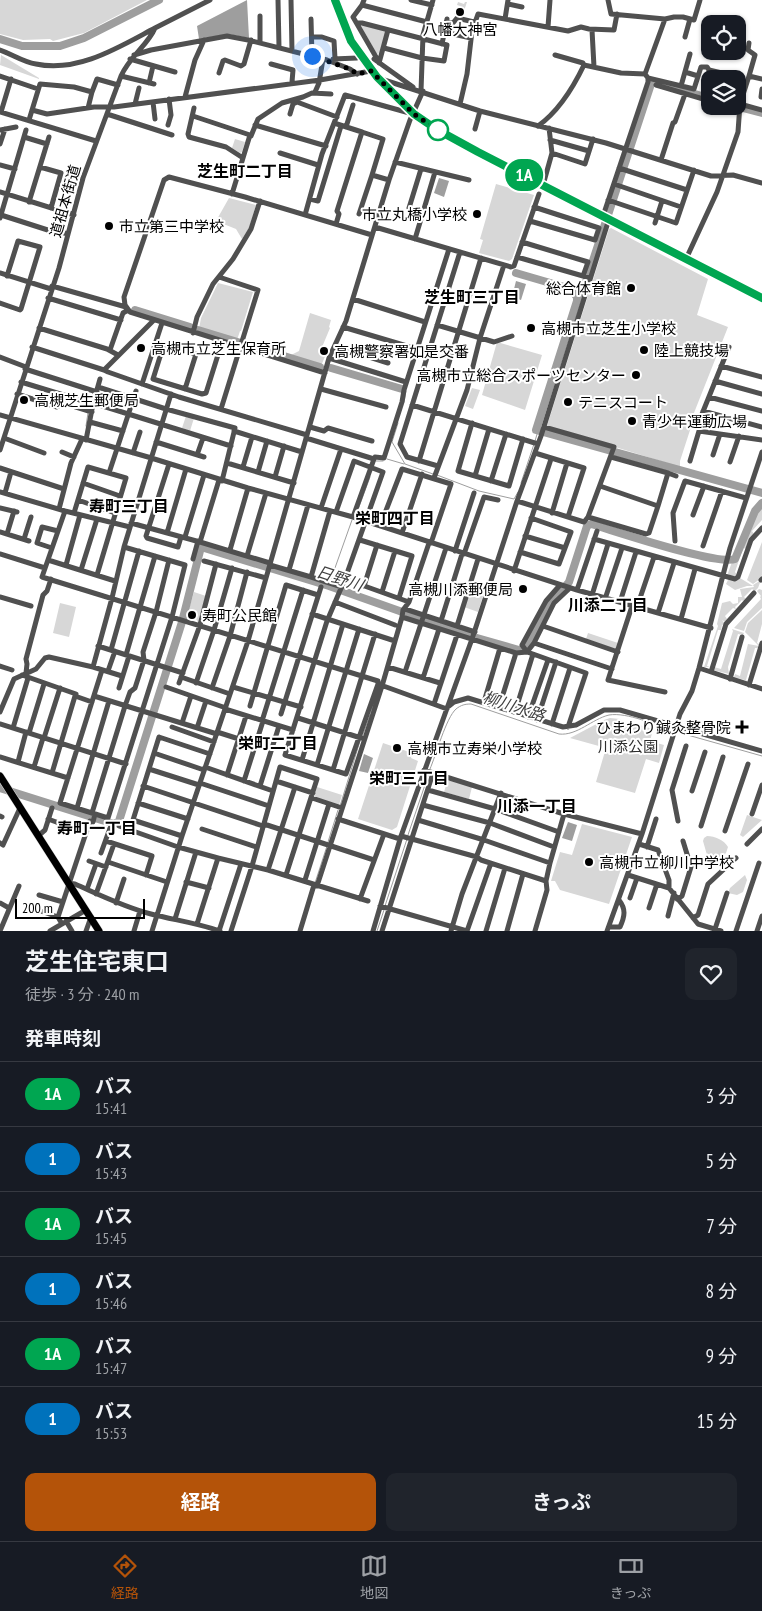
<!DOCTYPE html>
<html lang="ja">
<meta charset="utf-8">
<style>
:root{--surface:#171b24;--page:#20242c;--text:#f1f3f6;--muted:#9ea1a6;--line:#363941;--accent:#b45309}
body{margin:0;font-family:"PT Sans Narrow","Noto Sans JP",sans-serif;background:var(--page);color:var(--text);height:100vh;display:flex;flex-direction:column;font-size:19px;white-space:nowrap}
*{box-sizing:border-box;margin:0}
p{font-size:16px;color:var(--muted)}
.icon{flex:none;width:28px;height:28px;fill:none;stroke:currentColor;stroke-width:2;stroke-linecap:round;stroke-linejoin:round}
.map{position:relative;height:931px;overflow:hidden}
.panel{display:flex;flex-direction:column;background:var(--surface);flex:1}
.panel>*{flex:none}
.badge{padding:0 10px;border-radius:16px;font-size:18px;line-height:32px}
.buttons{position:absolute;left:701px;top:15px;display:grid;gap:10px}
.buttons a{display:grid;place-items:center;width:45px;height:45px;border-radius:10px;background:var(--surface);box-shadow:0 1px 4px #0004;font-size:25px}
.scale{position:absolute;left:15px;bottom:12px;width:130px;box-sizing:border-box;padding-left:5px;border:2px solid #000;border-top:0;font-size:14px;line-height:18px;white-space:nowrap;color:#000;-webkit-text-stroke:4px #fff;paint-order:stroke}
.you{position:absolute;width:25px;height:25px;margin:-12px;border:4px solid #fff;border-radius:50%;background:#1a73e8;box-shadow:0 0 0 8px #1a73e833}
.map>.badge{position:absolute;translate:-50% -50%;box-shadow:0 0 0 2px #fff}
h2{padding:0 25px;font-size:19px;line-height:45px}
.round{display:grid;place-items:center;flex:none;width:52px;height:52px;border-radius:10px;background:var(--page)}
.headline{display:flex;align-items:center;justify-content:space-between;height:85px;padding:0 25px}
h1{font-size:24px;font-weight:700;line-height:38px}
.action{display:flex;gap:10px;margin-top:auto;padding:10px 25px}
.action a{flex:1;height:58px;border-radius:10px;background:var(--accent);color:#fff;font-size:20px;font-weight:700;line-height:58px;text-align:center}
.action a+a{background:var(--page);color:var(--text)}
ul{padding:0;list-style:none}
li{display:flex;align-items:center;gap:15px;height:65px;padding:0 25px;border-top:1px solid var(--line)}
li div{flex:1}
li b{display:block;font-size:19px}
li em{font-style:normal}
li .badge{min-width:55px;font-weight:700;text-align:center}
.tab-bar{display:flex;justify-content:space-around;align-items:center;height:70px;border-top:1px solid var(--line);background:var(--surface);font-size:14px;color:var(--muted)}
.tab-bar a{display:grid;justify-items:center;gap:2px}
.tab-bar .active{color:var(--accent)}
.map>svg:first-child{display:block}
</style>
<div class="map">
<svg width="762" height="931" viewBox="0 0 762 931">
<rect width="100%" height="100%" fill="#fff"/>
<path fill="#d7d7d7" d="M0,0H147L84,33L53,41L50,39L23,40L0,34Z
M458,2L464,4L465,2H467L462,17L454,14L456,9L459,10L460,6L457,5Z
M363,25L384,30L386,32L380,53L377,54L361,26Z
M1,55L39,78V79L0,65Z
M235,139L245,142L242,152L240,153L232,148Z
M496,184L534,195L512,259L509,261L479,253L483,240L480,239Z
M229,198L256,205L249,228L242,239L236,229L216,221Z
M611,228L708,279L697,315L728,327L690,423L692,424L680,461V467L547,426L609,229Z
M218,283L253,292L241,331H240L237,340L199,329L201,318Z
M310,313L331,320L329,327L330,328L320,352L326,354L321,366L291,357V355L299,351Z
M497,342L542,355L525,410L482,395Z
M472,388L480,390L473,409L465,406Z
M186,416L194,418L190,431L182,428Z
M762,505V520L752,531L754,534L747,549L743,548L735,572L737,575L735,577L729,576L728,573L732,562L739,557L755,514Z
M762,542V575L760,579L753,584L747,580Z
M740,578L753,586H747L735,590L726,584L728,580L736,581Z
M761,580L758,588L755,591L752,589L744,597L746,599L743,601L742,600L735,607L736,609L733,608L725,616L727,619L725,622L722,620L725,624L722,625L721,630H718L707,666L710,667H704L718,626L717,624L722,603L730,601L733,604L738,603V597H742L740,589L754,587L753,585Z
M759,589L762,590V608L747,622L744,631L734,628L761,599L760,597L761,596L757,591Z
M194,592L206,596L198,623L197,620L195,619L197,611L189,609Z
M469,592L483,596L478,612L464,607Z
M60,603L76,607L69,637L53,633Z
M762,610V624L757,643L759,644V646L745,632L748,623Z
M732,629L744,633L743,635L738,634L728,667L729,674L713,670L714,667L721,669L733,631Z
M588,633L618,643L617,649H615L586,639Z
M748,644L759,646L758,648H755L746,680L748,681L734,677L735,674L740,676Z
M610,718L620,719L624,723H632L653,729L650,741L664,745L659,763L646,759L635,793L596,782L606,748L570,738L604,720Z
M383,743L412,753L411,758L418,761L397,827L392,830L358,819Z
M448,779L472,787L469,799L444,792Z
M317,787L342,795L339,805L314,797Z
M747,815L762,820L743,837L740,835Z
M582,824L632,837L609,904L560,890L555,881H551L560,852L572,855Z
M707,836C715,836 724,840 728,847L726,853L715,863L709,862L703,841L704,838Z
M745,875L747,880L743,892L737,895L728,893L730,888Z"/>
<path fill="#9e9e9e" d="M247,0L249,38L228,34L199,39L197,26Z
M439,178L449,181L444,197L434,193Z
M516,281L526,284L521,300L512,297Z
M364,754L373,758L368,773L359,771Z
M568,822L577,825L572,841L562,838Z"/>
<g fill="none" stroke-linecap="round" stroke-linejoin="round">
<path stroke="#9e9e9e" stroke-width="1" d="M91,401L93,393
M404,402L406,391
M398,423L392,442L405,464L433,474
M86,426L88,413
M535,441L538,431
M387,459L404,464
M376,461H383
M437,475L479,491L514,499L518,492
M521,483L534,444
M356,515L370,477
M330,582L352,520
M677,732L762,756
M362,737L370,715
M430,769C436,755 446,718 456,709C461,705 465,704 471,704L559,734C577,736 592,719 609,715C627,712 656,725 673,731
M340,806L360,741
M408,835L429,773
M328,842L338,810
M315,883L327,846
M385,906L407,839
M377,931L384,910"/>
<path stroke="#9e9e9e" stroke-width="8" d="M0,39L22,46H60L84,38L159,0
M735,106L762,113
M516,273L571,289L577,297V301L536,430L762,493
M577,301L583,291L652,81L705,97
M135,310L190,327
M198,330L320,367
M331,368L402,389
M0,788L114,824L119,821L182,622L201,547L329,586L470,636L519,650L525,648L528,644L551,603L569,582L587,526L591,524C615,531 718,566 735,559L755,511L762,503"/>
<defs>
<path id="major" d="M335,0L351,41L377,77L414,114L436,129L478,152L762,298
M0,776L99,931"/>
</defs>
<use href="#major" stroke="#dbdbdb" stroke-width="8"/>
<path stroke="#505050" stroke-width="5" d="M278,0L279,47
M291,0L292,51
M364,0L362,5L353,17L376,57L374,59L413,87
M411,0L432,5
M608,0L611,14L665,19L674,17H683L694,20L700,0
M508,4L522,7
M362,5L427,22
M311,19L312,56
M505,19L508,0
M446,22L453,23L457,18L474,22
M357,23H362L447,45L444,61L422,58L384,48
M548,27L550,0
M592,30L594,67
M444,32L471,38
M312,37H322L334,41L335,59
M685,37L690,19
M260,43V16
M442,44L447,19
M0,50C12,54 23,62 36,64C78,73 119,47 155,28
M134,55L151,50L227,36L248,40L327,60L350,69L357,74
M555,55L583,63L584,65
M130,59L175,72
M333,59L357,58
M379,63L388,30
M271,64L293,70L292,82
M685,72L698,76
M219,73L223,61L225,60L241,66L244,64L251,40
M0,76L38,89
M121,76L154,84
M749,76L755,55L748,50L749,43
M378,78L480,111L606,143L711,176L733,175L762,183
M648,78L694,89L701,67H707L709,70L726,74
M149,83L153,66
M656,85L710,101
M681,86L690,54
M421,91L423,35L433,0
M315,92L319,83L323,59
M185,97L195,60L204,40
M761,97L762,89
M153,102L155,119
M135,104L139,88
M460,104L467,74L472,31L478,14L568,31L581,27L589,29L614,30L617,14
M740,104L762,110
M727,106L740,110
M88,108L92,92
M194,108L188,134L189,137L226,147L243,158
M32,110L47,114L94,107H114L320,80L371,71
M0,112L96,141
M1,112L11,79
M107,114L172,135
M290,114L293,104L297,102L337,117
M193,116L250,135
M29,120L40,84L74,87L92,92L97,79L118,85
M334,123L362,132
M168,125L171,115L169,99
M255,125L326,146
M538,126C559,111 573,88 584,65L621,73L645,74
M346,127L353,105
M475,129L480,111
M0,130L16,127
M24,137L47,144
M550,140L589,151
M0,144L5,129
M280,153L318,165
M552,153L585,164L593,139
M661,160L673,123L675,122L685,94
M395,162L469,180
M0,165L15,169
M40,167L61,173L51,208
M619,168L687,190
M421,169L409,208L423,212
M614,184L681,207
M543,185L552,153L549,128
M0,192L74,215
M232,194L250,135L251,136L258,119L282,103L303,97L312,93L331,94
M310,199L318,201L341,126
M608,200L676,223L694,170
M29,202L49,137
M359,214L372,175
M1,215L54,232L57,231L68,234
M305,215L322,154L345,95L413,114
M603,216L648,82V78L645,74L665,19
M0,218L26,130
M530,221L595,240L599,228L534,207
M655,223L662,201
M336,224L339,214L337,211L362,132L383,139L372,175L389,180
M375,227L511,267L514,266L539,194
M415,239L435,172
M522,242L588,262L583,276
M517,257L590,278
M686,259L717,192L738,132L740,104L749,76L762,79
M0,273L51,289
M219,277L258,290L221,409
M52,286L126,307
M48,298L121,320
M353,299L425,322
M0,303L20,310L21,309L40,247L18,241L7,276
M437,325L494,342L512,336
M343,327L417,349
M39,328L107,349L118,355
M193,333L197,317L213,284L233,259L251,229L260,201
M156,342L196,354L185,389
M164,344L153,379L202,394L206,393L222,342
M335,346L388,363
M32,347L104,370L108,372L179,397L307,435
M110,350L123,313L128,310
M0,357L26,367
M329,358L406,382
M721,366L762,377
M25,369L97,392
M104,370L153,321
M325,373L130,312L125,305L124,297L164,180L169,177L245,197L372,235
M715,381L762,394
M21,382L93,404
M142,384L162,323
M98,387L166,409L235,428L222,481
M321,389L386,407
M17,394L57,407L63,403L92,412
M709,397L762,411
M93,403L231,446
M412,405L538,444
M703,411L762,427
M0,415L148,457L248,488L353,517L577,590L711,628
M700,419L729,347
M90,422L123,431
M472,423L458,471L509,486L523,439
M310,427L324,431L328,428L372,441
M544,427L614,447L588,517
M234,431L302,452
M4,438L44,453
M306,438L374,459L375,457L384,458L402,402L404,390L449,249
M86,440L93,404L100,379
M156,442L204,457
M0,450L59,268L83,178L121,76C130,56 148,45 155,28L210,0
M62,452L74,457
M133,453L140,432
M535,453L584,468L568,517
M197,455L203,438
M713,455L720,434
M611,457L668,473L658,506
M419,461L481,258
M690,461L699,431L762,440
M730,462L739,436
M227,463L294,483
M169,464L146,536L147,538L178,547L181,537
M438,466L407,457L400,444L460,252
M243,467L252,437
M0,468L64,489
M258,472L267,441
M109,473L136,391
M668,473L676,476
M475,476L489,429
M275,477L284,446
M434,478L467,390L480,338L504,265
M491,481L506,434
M83,483L120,496
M0,492L65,511L130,527
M5,493L11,472
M78,500L115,513
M517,501L584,522L588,517L646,534L649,533L658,506L600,486
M0,508L17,512
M321,508L341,449
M59,509L71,463L82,439
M65,511L42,577L378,681V684L447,709
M330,511L311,577L342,587
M336,512L354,461L383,472L345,579L327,621L285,755L346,774L378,684
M74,513L88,467L126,478L97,575
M552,513L567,463
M693,515L704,486
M353,517L374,459
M131,523L200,542L270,563
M380,526L402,469L451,484L431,543
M0,532L29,541
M167,533L186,469
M402,533L422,474
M7,534L14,511
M525,536L565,548
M185,537L204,475
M24,539L31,517
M594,539L735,579L738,577L751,540L762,528
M360,540L412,556L399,598
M675,541L673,513L685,481L746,498
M200,542L219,480
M703,546L722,491
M52,548L37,543L42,527L58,531
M230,550L248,488
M455,551L474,493
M520,552L559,564L571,532L531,518
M0,554L45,568
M464,554L484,497L498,500
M247,556L266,493
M193,559L198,541
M48,560L115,581
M204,561L266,578
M66,565L80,515
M270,565L311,577
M81,570L97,519
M289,570L308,505
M514,571L551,459
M345,579L409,602
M761,580L762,579
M364,586L377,545
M577,590L597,531
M382,592L395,551
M592,595L608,544
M0,597L31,606
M605,599L622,548
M335,602L395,625
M620,602L636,552
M632,606L608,680L665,692
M637,607L654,557
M405,609L475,632
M658,613L674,563
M312,614L395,641
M402,617L403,610L409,602L429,543
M681,619L695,569
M441,621L462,554
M457,626L478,559
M543,626L618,652
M534,643L612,669
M98,646L183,673
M111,650L139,551
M533,654L586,673L568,727
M126,655L155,556
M0,666L12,670
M93,667L112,598L124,547L171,394
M388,667L440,683
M699,668L762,689
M102,670L60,803L108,818L172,617L185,565L124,547
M108,671L115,651
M405,672L446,548
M711,672L726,624L754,593
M26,673L27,664L26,659L43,595L47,591L51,579
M22,675L76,694L75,696L92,702
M181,677L230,694
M423,678L439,629
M730,679L742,637
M179,683L200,625L216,564
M196,683L214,630L232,568
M749,685L762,643
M166,687L226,708
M233,687L301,707
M119,688L129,656
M212,688L230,636L247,572
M94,696L217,734
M484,702L500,648
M434,704L457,635
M250,706L286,585L318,595
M449,706L454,702L468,698L563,727L576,725L604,710H620L762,751
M499,707L516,653
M225,709L293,730
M0,712L14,679L36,669L45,658L49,657L93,667L122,676
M515,712L533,654L527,652L522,645L546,601L560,585
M281,714L321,587
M528,717L548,660
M298,718L361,738
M537,720L556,662
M262,721L303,590
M182,723L191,696
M0,724L126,764
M552,724L570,668
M172,727L214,742
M13,728L28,678
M197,728L206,701
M217,732L239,739
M29,733L44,684
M44,738L60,688
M154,753L204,770
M0,757L68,778
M302,760L343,624
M18,762L26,732
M317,765L359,629
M34,767L43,738
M205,767L273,791
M149,769L199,785
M333,770L375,634
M424,770L564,814L642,834
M52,773L75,696
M227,775L246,716
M244,781L263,721
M276,781L313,793
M200,783L269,806
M143,786L263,826
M260,786L279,726
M428,790L495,809L559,832
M692,791L705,752
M312,798L342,808
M138,803L188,819
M423,805L490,823L554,847
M77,808L109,701
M92,813L125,706L130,692L135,688L144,660L143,652L156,612L169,560
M752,814L762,785
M0,816L2,817
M48,819L67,826
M338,819L400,839
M418,820L484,840L550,863
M678,821L672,790L686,746
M264,824L374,860
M119,826L178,847L218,858L268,870L368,901
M701,826L723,757
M202,829L256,847
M725,831L748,764
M38,836L45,830L52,808
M182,836L133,820L159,737L210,754
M401,836L477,857L481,860L546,881
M106,841L152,856L146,875
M0,843L3,845L20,808
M639,844L658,850L669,880V888
M747,844L762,829
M647,847L656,819
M101,853L110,828
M89,861L106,867
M108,862L167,882
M268,870L295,787
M628,875L669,888L698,924L721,931
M305,880L329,804
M186,882L209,888
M68,883L75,884C100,895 124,907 151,914C174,920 197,923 220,931
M317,886L382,686L402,617L516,653L527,652L534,643L554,603L570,588
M87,889L96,864
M96,894L114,844
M39,895L63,902
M630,898L637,878
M360,899L384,834
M677,899L682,896L691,867L683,841
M0,903L9,908
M116,903L124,879
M380,906L467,931
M649,908L657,884
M35,909L58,917
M668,916L674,893
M693,918L698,915L708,884L736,858
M175,919L196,852
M66,921L72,931
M62,924L58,917L90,821L93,822L95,814
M197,924L218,858
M609,927H620C625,916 626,909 619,900
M715,929L727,893
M0,931L19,886
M50,931L86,910
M86,931L91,917
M134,931L140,911
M152,931L182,836L248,641L329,358L346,321L389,180L410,120L423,91
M219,931L241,864
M231,931L252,866L280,767L317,779L286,875
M300,931L314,885
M373,931L401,836L472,639L517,501L541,436L609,219
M382,931L433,773
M451,931L462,894L501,793
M467,931L491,863
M486,931L505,868
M507,931L523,874
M535,931L547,890L546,881L550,863L564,814
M607,931L642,834L680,714L692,691L699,668L730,548L762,452
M736,931L759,863
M757,931L762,916"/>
<use href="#major" stroke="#000" stroke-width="7"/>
</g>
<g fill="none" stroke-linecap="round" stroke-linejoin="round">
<defs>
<path id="line" d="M335,0L351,41L377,77L414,114L436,129L478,152L762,298"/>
</defs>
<use href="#line" stroke="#fff" stroke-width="11"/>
<use href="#line" stroke="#00a651" stroke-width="8"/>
<path stroke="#000" stroke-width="5" stroke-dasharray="0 9" d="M312,56L350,69L357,74L371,71L414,114L438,130"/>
</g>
<g fill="#000" stroke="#fff" stroke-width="2">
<circle cx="460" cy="12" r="5"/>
<circle cx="477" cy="214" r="5"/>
<circle cx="109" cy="226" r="5"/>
<circle cx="631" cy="288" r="5"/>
<circle cx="531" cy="328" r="5"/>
<circle cx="141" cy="348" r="5"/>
<circle cx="644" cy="350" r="5"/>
<circle cx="324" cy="351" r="5"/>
<circle cx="636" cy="375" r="5"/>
<circle cx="24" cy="400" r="5"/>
<circle cx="568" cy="402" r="5"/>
<circle cx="632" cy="421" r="5"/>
<circle cx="523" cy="589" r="5"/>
<circle cx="192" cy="615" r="5"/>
<path d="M739.5 719.5h5v5h5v5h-5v5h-5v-5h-5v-5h5z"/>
<circle cx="397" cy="748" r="5"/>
<circle cx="589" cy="862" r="5"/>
</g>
<circle fill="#fff" stroke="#00a651" stroke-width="2.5" cx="438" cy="130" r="10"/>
<g text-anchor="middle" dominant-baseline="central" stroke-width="4" stroke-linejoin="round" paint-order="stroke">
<g font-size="15" fill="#000" stroke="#fff" text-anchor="start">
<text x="460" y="29" text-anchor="middle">八幡大神宮</text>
<text x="467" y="214" text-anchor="end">市立丸橋小学校</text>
<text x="119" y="226">市立第三中学校</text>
<text x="621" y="288" text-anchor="end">総合体育館</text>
<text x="541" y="328">高槻市立芝生小学校</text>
<text x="151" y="348">高槻市立芝生保育所</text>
<text x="654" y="350">陸上競技場</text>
<text x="334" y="351">高槻警察署如是交番</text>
<text x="626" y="375" text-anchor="end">高槻市立総合スポーツセンター</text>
<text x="34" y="400">高槻芝生郵便局</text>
<text x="578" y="402">テニスコート</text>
<text x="642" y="421">青少年運動広場</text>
<text x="513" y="589" text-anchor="end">高槻川添郵便局</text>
<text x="202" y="615">寿町公民館</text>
<text x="731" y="727" text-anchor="end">ひまわり鍼灸整骨院</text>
<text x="407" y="748">高槻市立寿栄小学校</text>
<text x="599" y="862">高槻市立柳川中学校</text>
</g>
<g font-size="15" fill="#000" stroke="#fff">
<text transform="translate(65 201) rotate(-74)">道祖本街道</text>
</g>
<g font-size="15" fill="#2e2e2e" stroke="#fff">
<text x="628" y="746">川添公園</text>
</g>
<g font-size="16" font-weight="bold" fill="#000" stroke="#fff">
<text x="245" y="171">芝生町二丁目</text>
<text x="472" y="297">芝生町三丁目</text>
<text x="129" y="506">寿町三丁目</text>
<text x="395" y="518">栄町四丁目</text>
<text x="608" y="605">川添二丁目</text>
<text x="278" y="743">栄町二丁目</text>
<text x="409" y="778">栄町三丁目</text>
<text x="537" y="806">川添一丁目</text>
<text x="97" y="828">寿町一丁目</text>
</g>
<g font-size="16" font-style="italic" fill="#3f3f3f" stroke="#fff">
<text transform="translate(340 578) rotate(18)">日野川</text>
<text transform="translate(514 706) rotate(18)">柳川水路</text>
</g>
</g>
</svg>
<div class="buttons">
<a><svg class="icon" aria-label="locate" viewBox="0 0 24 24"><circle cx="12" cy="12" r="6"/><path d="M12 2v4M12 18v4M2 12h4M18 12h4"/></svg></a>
<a><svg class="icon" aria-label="layers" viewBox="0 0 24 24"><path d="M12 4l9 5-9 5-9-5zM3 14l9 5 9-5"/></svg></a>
</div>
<div class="scale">200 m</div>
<div class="you" style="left:312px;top:56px"></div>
<b class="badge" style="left:524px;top:175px;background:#00a651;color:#fff">1A</b>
</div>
<section class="panel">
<div class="headline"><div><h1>芝生住宅東口</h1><p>徒歩 · 3 分 · 240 m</p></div><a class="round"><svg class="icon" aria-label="heart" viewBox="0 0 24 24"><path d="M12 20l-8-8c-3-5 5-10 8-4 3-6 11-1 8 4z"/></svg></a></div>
<h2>発車時刻</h2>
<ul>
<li><span class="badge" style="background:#00a651;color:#fff">1A</span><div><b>バス</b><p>15:41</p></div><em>3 分</em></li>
<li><span class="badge" style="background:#0072bc;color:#fff">1</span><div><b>バス</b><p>15:43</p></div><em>5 分</em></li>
<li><span class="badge" style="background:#00a651;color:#fff">1A</span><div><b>バス</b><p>15:45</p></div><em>7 分</em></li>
<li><span class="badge" style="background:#0072bc;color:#fff">1</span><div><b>バス</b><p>15:46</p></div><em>8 分</em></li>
<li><span class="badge" style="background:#00a651;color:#fff">1A</span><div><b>バス</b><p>15:47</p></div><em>9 分</em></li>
<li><span class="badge" style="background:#0072bc;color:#fff">1</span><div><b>バス</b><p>15:53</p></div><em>15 分</em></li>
</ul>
<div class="action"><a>経路</a><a>きっぷ</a></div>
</section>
<nav class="tab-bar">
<a class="active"><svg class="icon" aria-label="directions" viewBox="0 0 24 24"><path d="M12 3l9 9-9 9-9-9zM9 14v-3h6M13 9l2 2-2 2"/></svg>経路</a>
<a><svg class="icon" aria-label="map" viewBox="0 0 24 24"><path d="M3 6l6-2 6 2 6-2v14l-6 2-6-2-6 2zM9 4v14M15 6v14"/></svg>地図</a>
<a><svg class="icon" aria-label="tickets" viewBox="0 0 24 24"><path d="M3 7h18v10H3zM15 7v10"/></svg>きっぷ</a>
</nav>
